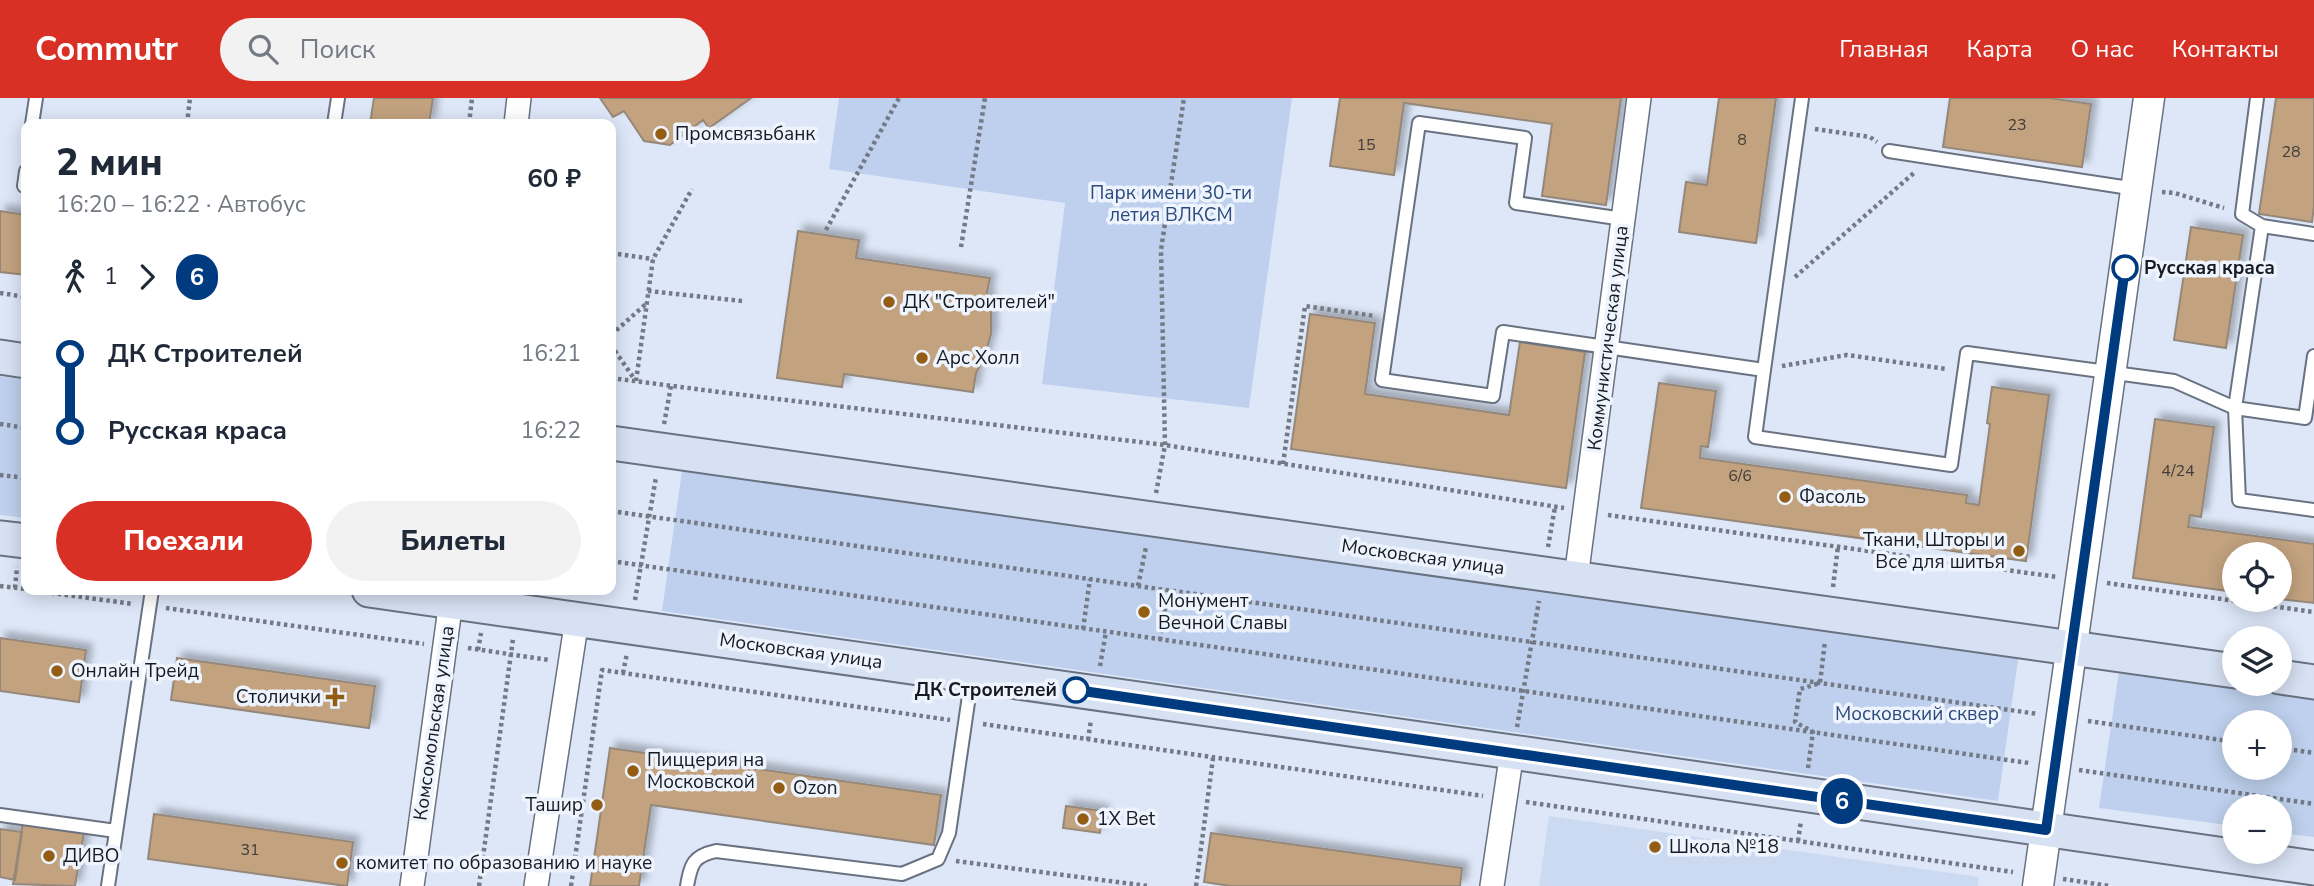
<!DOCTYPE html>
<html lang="ru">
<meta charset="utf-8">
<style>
:root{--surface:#fff;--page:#f2f2f3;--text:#1f2937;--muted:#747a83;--accent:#d93025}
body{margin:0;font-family:"Nunito Sans",sans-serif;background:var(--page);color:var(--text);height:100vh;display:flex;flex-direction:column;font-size:26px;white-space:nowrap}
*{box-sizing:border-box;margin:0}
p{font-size:23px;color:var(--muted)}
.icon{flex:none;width:38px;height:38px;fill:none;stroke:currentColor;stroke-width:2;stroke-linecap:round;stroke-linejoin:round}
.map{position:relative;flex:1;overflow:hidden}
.sheet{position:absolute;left:21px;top:21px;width:595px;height:476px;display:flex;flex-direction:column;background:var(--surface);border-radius:14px;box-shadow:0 4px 18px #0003}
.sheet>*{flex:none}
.badge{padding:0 14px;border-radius:23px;font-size:24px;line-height:46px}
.buttons{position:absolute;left:2222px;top:444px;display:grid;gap:14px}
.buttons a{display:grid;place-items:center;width:70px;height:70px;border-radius:50%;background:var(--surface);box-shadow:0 4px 18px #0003;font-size:35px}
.map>.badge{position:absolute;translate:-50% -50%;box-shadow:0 0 0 4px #fff}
.legs{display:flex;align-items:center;gap:10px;height:77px;padding:0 35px;font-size:23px}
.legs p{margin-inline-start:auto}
.summary{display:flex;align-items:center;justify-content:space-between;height:119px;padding:0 35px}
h1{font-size:38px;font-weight:800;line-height:52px}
.cta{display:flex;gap:14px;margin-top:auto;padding:14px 35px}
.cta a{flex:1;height:80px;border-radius:42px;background:var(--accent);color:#fff;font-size:28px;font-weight:800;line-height:80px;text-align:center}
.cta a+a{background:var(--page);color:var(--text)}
ul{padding:0 35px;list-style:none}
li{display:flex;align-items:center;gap:24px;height:77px;font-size:26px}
li i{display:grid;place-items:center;width:10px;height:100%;margin:0 9px;background:currentColor}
li i::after{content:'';width:18px;height:18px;margin:-9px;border:5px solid;border-radius:50%;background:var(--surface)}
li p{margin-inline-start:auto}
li:first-child i{background:linear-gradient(#0000 50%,currentColor 0)}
li:last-child i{background:linear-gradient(currentColor 50%,#0000 0)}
header{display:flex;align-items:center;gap:42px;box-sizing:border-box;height:98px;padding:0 35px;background:var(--accent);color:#fff}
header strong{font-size:33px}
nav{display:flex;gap:38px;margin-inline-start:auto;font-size:24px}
.search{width:490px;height:63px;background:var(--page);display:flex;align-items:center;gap:18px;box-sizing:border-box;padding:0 24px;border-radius:38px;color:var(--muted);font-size:26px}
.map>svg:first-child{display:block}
</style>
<header>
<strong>Commutr</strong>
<div class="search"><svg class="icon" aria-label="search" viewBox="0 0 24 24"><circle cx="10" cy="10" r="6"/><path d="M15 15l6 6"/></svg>Поиск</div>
<nav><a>Главная</a><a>Карта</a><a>О нас</a><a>Контакты</a></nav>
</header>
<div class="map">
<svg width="2314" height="788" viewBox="0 0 2314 788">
<defs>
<filter id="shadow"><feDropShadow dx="6" dy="-6" stdDeviation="3.5" flood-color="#0004"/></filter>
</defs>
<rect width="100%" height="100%" fill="#dde7f8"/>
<path fill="#ccdaf1" d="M1549,718L1979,779L1978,788H1539Z"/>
<path fill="#bed0ed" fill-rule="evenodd" d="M839,0H1292L1249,310L1042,286L1065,105L829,71Z
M0,278L26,282V420L0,417Z
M682,373L2019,555L1998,703L662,513Z
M2119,573L2314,601V739L2280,735V709H2235V728L2099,710ZM2235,625H2280V670H2235Z"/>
<path fill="#c2a27f" stroke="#95887a" stroke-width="2" filter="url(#shadow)" d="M374,0H433L429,26H370Z
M600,0H751L709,30L703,22L670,47L644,43L624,13L613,19Z
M1340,0H1621L1606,107L1542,98L1552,26L1404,5L1394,77L1330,68Z
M1719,0H1776L1756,145L1679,134L1686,84L1707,87Z
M1950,0H2050L2091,6L2082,69L1943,49Z
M2276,0H2314V108L2312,124L2259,116Z
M0,113L26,117V177L0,174Z
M2191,129L2243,137L2226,250L2174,242Z
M798,133L859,142L856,160L990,180L987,194L991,214V236L984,260L976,275L973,294L844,276L842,289L777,280Z
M1310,216L1375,225L1365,296L1509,317L1520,244L1585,254L1566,390L1291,351Z
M1659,285L1716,293L1708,349L1701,348L1700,360L1967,397L1966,405L1979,407L1990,326L1987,325L1992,289L2049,297L2026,463L1641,410Z
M2155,321L2214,329L2201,419L2190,417L2188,429L2314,446V505L2280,501V457H2235V494L2133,480Z
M0,540L86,552L79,604L0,593Z
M177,560L375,588L369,630L171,602Z
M610,650L941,697L934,747L651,707L639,788H590Z
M1066,708L1103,713L1100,735L1063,730Z
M154,716L353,744L347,788L148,761Z
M23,724L84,734L75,788L13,786Z
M0,731L22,734L15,782L0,779Z
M1211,735L1462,770L1460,788H1230L1204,784Z"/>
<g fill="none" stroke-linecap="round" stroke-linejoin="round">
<defs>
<path id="service" d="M2257,0L2242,116L2262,128L2314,136
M32,26L36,0
M334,26L338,0
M1889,53L2136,91
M26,73L24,88H26
M1623,121L1516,105L1525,40L1419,25L1382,282L1493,298L1503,234L1764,272L1755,339L1951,367L1967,255L2174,283L2235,310L2239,402L2314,412
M2262,128L2235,310L2305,320L2314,258
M1764,272L1802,0
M0,717L116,733
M108,788L152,492
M687,788C691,766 693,758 716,753L902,776L938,761L949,735L972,577"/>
<path id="minor" d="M516,26L519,0
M1576,480L1639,0
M412,788L451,503
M536,788L577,521
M1492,788L1512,654"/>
<path id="tertiary" d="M2038,788L2149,0"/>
<path id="secondary" d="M0,259L26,263
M611,345L2235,573
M0,440L26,443
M369,492L1512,654L2314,770
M2280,579L2314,584"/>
</defs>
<use href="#service" stroke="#697281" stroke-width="16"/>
<use href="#minor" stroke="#697281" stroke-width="26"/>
<use href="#tertiary" stroke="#697281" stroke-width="33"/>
<use href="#secondary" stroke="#697281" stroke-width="37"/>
<path stroke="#737a85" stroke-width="4.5" stroke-dasharray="3.5 3.5" stroke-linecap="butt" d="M187,26L190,0
M469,26L472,0
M1815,31L1870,39L1877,44
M2162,94L2175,95L2224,110
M826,132L899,0
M961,149L985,0
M611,155L653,161
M1795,179L1915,74
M648,193L742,203
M0,195L26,199
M611,237L647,205
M611,247L635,282
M1782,268L1847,257L1946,271
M611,280L727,295L1165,347L1564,410
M636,283L653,161L692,91
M0,326L26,330
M664,326L671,288
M1283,366L1305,208L1375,218
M0,377L26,380
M1156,395L1165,347L1161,152L1184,0
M611,413L2038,616
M1608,417L2057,479
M1548,449L1555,409
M611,463L2029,665
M2107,485L2314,514
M0,488L26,491
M1138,488L1146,449
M1833,489L1838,448
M15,490L17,469
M30,492L133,506
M635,502L656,379
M166,510L424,546
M1083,531L1090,481
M1160,542L1168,492
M468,550L549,562
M478,552L481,535
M1100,568L1106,534
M623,575L627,555
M2088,623L2235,644
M983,626L1483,698
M1517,629L1539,503
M1088,642L1091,622
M2280,650L2314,655
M1808,670L1813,634L1795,624L1800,591L1820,585L1825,543
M2079,672L2314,706
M1526,704L2013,774
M1798,743L1801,723
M956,763L1148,788
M2063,781L2110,788
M479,788L513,541
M571,788L602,572L950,622
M1196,788L1213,660"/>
<use href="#service" stroke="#fff" stroke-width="12"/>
<use href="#minor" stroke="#fff" stroke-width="23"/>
<use href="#tertiary" stroke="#fff" stroke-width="30"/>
<use href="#secondary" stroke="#d6e1f3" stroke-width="33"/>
</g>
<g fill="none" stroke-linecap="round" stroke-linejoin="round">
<defs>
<path id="line-1" d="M1076,592L2046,732L2125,170"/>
</defs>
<use href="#line-1" stroke="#fff" stroke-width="16"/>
<use href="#line-1" stroke="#003b80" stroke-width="10"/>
</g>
<g fill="#935d13" stroke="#eef4fe" stroke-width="2.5">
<circle cx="661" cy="36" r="7"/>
<circle cx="889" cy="204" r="7"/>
<circle cx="922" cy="260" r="7"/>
<circle cx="1785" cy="399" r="7"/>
<circle cx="2019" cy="453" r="7"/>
<circle cx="1144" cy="514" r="7"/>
<circle cx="57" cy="573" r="7"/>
<path d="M331.5 588.5h7v7h7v7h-7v7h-7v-7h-7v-7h7z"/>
<circle cx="633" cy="673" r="7"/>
<circle cx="779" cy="690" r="7"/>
<circle cx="597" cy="707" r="7"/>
<circle cx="1083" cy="721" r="7"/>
<circle cx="1655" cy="749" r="7"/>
<circle cx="49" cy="758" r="7"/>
<circle cx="342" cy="765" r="7"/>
</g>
<g fill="#fff" stroke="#003b80" stroke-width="3.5">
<circle cx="2125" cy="170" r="12"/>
<circle cx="1076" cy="592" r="12"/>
</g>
<g text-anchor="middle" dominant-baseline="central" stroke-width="7" stroke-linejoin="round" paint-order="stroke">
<g font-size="16" fill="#423d38">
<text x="2017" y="27">23</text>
<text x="1742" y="42">8</text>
<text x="1366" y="47">15</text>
<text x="2291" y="54">28</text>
<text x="2178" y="373">4/24</text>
<text x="1740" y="378">6/6</text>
<text x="250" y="752">31</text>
</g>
<g font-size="19" fill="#171b21" stroke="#eef4fe" text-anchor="start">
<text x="675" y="36">Промсвязьбанк</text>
<text x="903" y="204">ДК "Строителей"</text>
<text x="936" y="260">Арс Холл</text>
<text x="1799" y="399">Фасоль</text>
<text x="2005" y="442" text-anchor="end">Ткани, Шторы и<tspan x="2005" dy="22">Все для шитья</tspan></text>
<text x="1158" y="503">Монумент<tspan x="1158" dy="22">Вечной Славы</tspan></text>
<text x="71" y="573">Онлайн Трейд</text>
<text x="321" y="599" text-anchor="end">Столички</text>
<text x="647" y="662">Пиццерия на<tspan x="647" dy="22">Московской</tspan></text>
<text x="793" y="690">Ozon</text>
<text x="583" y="707" text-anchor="end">Ташир</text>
<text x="1097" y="721">1X Bet</text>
<text x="1669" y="749">Школа №18</text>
<text x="63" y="758">ДИВО</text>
<text x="356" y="765">комитет по образованию и науке</text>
</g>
<g font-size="19" fill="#2d4a7c" stroke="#eef4fe">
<text x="1171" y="95">Парк имени 30-ти<tspan x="1171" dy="22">летия ВЛКСМ</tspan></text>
<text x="1917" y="616">Московский сквер</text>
</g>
<g font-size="19" font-weight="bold" fill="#171b21" stroke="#eef4fe" text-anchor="start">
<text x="2144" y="170">Русская краса</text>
<text x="1057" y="592" text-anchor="end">ДК Строителей</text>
</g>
<g font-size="19" fill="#171b21" stroke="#eef4fe">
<text transform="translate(1608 240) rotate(-83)">Коммунистическая улица</text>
<text transform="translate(1423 459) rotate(8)">Московская улица</text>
<text transform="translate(801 553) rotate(8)">Московская улица</text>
<text transform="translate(434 625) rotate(-82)">Комсомольская улица</text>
</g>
</g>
</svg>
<div class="buttons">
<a><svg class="icon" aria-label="locate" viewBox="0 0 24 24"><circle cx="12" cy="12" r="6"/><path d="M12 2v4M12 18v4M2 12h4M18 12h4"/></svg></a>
<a><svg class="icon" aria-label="layers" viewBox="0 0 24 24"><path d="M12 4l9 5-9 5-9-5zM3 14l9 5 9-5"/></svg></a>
<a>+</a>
<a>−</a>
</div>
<b class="badge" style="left:1842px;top:703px;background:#003b80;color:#fff">6</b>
<section class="sheet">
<div class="summary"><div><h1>2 мин</h1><p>16:20 – 16:22 · Автобус</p></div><b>60 ₽</b></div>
<div class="legs"><svg class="icon" aria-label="walk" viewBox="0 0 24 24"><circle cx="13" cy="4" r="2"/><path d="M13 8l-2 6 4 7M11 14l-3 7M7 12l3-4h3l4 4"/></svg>1<svg class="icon" aria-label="forward" viewBox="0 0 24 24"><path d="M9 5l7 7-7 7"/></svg><b class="badge" style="background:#003b80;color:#fff">6</b></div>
<ul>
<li><i style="color:#003b80"></i><b>ДК Строителей</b><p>16:21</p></li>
<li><i style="color:#003b80"></i><b>Русская краса</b><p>16:22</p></li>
</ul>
<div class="cta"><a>Поехали</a><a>Билеты</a></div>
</section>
</div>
